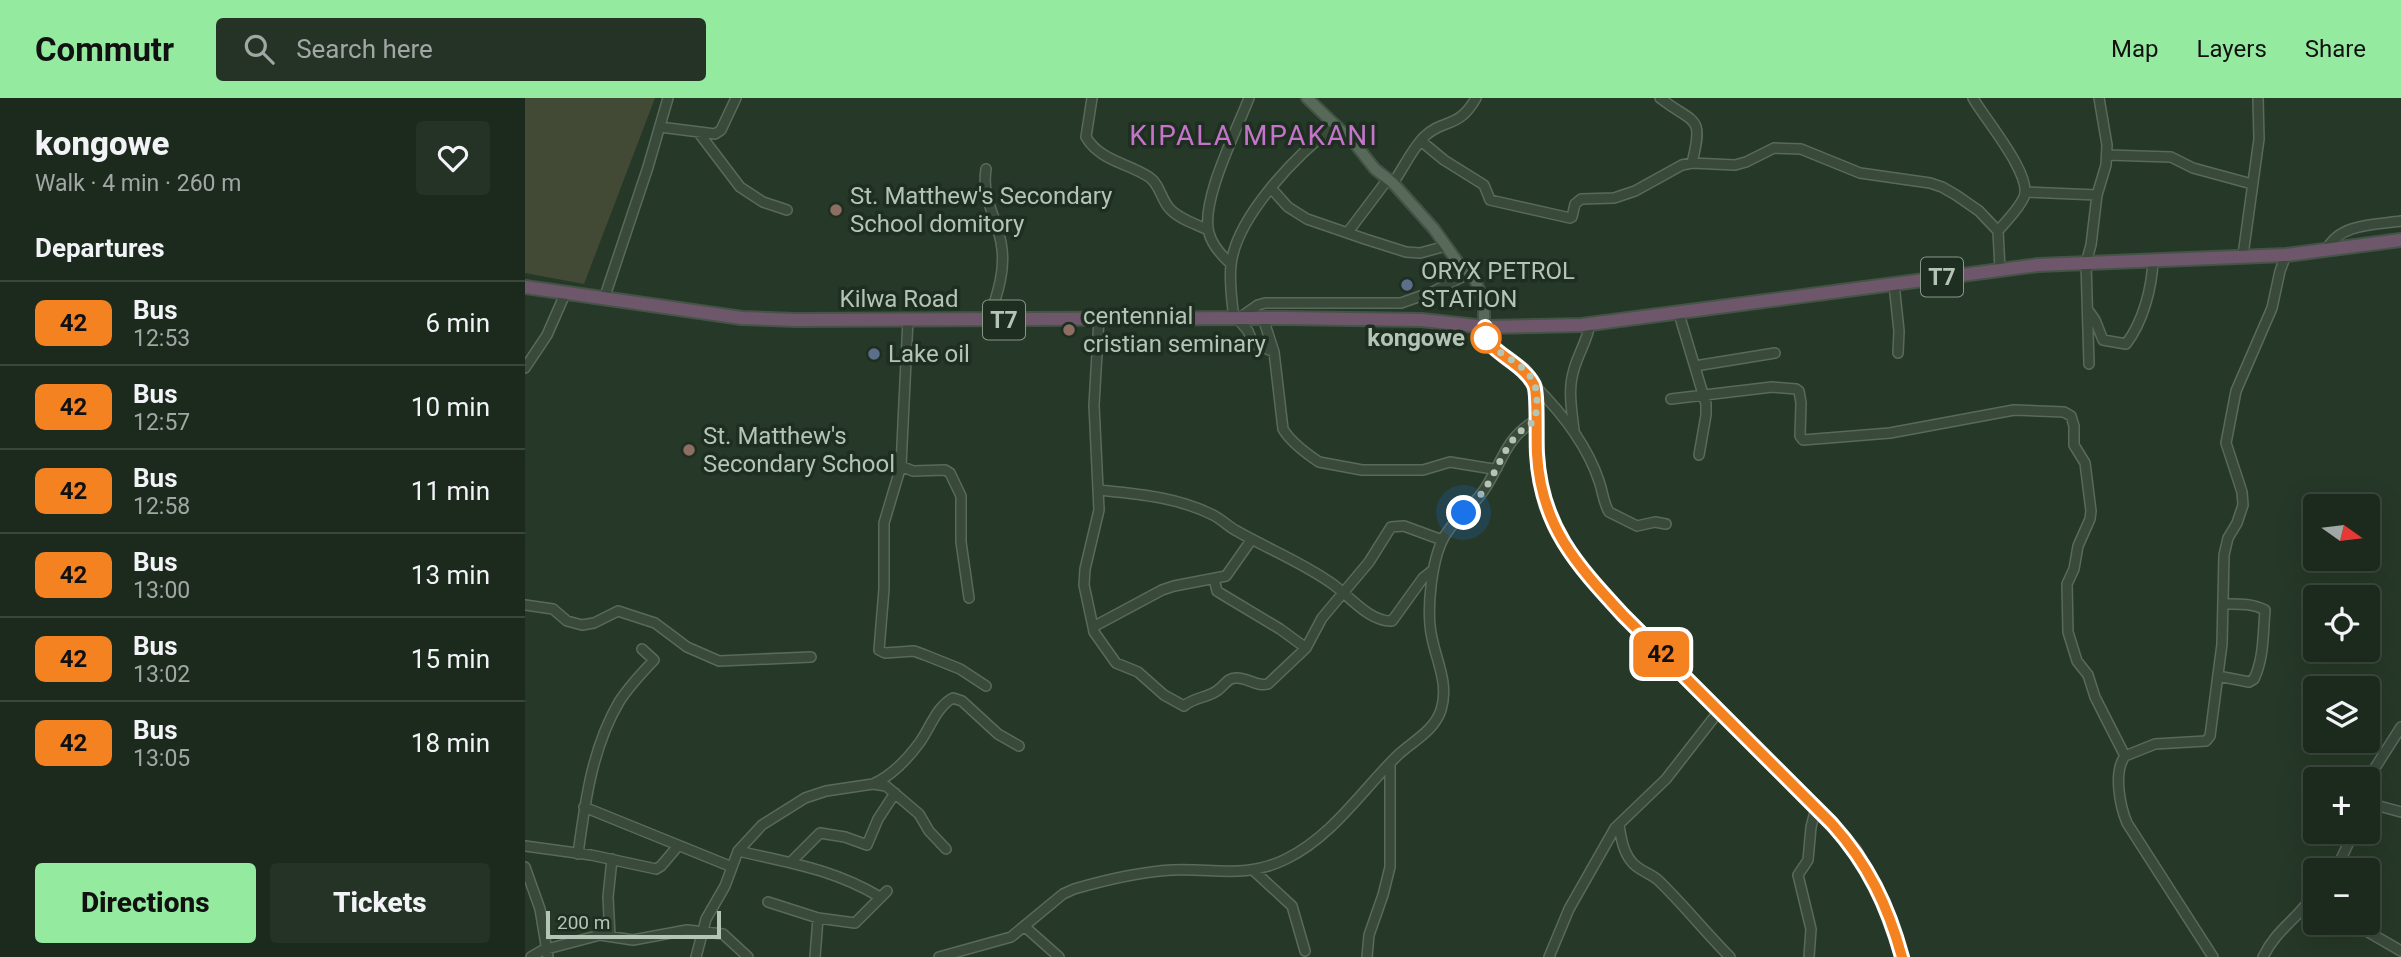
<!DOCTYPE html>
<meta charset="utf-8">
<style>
:root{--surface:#1c2a1d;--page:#253226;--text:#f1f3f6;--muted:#a0a7a4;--line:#3a463b;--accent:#94ea9f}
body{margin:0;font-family:Roboto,sans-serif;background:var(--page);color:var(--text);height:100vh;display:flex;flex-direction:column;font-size:26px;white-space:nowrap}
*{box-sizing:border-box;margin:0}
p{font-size:23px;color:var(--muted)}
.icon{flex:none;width:38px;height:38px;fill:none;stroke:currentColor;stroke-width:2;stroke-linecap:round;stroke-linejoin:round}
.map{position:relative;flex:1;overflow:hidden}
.drawer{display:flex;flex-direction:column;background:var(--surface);width:525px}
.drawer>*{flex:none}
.badge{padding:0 14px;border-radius:10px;font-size:24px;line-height:46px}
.needle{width:46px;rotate:104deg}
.tools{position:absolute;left:1778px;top:396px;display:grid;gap:14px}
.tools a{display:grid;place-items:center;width:77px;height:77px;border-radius:7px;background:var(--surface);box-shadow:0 7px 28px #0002,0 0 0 2px var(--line);font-size:35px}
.scale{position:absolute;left:21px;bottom:18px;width:175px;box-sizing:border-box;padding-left:7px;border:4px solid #b4c5b6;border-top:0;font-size:19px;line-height:24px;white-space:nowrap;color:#b4c5b6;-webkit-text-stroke:5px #1e2e20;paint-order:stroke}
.you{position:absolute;width:35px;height:35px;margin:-18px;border:5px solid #fff;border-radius:50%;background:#1a73e8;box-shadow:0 0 0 10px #1a73e833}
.map>.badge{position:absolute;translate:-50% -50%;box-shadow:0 0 0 4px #fff}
h2{padding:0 35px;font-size:26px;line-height:63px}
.round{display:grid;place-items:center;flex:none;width:74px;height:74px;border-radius:7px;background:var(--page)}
.summary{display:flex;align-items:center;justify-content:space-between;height:119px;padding:0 35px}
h1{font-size:33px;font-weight:800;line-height:52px}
.primary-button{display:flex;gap:14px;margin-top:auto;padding:14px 35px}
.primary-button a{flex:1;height:80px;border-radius:7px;background:var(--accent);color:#111;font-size:28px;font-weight:800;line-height:80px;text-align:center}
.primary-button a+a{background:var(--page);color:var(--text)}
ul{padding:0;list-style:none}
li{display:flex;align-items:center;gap:21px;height:84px;padding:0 35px;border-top:2px solid var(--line)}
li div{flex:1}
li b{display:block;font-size:26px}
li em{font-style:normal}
li .badge{min-width:77px;font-weight:700;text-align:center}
header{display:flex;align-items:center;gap:42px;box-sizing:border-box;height:98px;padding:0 35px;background:var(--accent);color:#111}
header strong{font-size:33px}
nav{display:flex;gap:38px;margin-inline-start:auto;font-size:24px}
.search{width:490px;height:63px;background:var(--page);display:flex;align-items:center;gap:18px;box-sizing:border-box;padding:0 24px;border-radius:7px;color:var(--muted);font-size:26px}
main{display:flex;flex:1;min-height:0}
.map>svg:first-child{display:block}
</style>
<header>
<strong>Commutr</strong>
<div class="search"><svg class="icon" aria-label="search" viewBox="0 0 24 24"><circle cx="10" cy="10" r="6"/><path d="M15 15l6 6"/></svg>Search here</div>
<nav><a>Map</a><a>Layers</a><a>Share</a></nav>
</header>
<main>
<section class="drawer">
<div class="summary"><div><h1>kongowe</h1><p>Walk · 4 min · 260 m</p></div><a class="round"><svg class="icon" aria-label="heart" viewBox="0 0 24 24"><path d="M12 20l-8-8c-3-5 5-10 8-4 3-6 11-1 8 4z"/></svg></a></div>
<h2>Departures</h2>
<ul>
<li><span class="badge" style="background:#f58220;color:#111">42</span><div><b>Bus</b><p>12:53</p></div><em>6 min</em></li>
<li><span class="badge" style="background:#f58220;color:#111">42</span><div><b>Bus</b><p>12:57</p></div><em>10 min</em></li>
<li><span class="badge" style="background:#f58220;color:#111">42</span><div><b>Bus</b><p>12:58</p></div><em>11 min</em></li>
<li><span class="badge" style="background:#f58220;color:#111">42</span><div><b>Bus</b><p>13:00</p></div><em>13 min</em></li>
<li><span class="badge" style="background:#f58220;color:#111">42</span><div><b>Bus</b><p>13:02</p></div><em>15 min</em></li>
<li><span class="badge" style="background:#f58220;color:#111">42</span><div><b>Bus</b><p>13:05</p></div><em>18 min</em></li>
</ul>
<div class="primary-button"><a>Directions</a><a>Tickets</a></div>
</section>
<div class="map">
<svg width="1876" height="859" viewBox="0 0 1876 859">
<rect width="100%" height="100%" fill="#263827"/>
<path fill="#424a35" d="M0,0H130L59,186L0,175Z"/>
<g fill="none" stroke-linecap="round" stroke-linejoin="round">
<defs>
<path id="minor" d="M567,0L561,39C575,63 603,65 624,79C635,86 636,102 645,111C654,121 671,126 683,132
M1135,0C1170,27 1179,16 1167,65
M1448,0C1459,20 1508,77 1499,99C1494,111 1481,123 1473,133
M135,29L190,36L196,32L211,0
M174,35L215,89L238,104L262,112
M896,43L919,62L959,87L965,102L1045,120L1047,119L1050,106L1056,101L1089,100L1110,93L1157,67L1167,65L1210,67L1221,64L1249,50L1276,51L1335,75L1405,85L1417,89L1431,97L1454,113L1473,133L1475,171
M1582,57L1646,59L1668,70L1727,86
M461,71C456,103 474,121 477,151C480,176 471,199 464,222
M868,85C878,71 887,51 899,39C918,20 933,32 951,0
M746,90L763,109L782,121L840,141L881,154L895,155L921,148
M1501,94L1572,97
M823,134L863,81
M1802,151C1815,125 1851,127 1876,123
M1718,157L1734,41L1733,0
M706,166C696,157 687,147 684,135C675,103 712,32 724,0
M1369,186L1374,233L1373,255
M79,201L123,69L143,0
M1563,212L1570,222L1578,242L1601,246C1618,224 1627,190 1628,162
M1154,216L1181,306V317L1174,357
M738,220L749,254L758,331C765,343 782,356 794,364L837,372H898L925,364L968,371L972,370
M383,221L376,368L359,425V491L354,552L360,555L389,553L400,557L435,571L461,588
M574,221L569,307L574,412L560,471L559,487L568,529L569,534L591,565L613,574L639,597L659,608C669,599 683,600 693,592C700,587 702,580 711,580C722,579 731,589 743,586L781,550L797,520L844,464L866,429L879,428L917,442
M709,221C707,203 704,185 706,167C711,119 772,56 810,28
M749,254L728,245L723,233L713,221L733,207L740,205H876L907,194L945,175
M1564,266L1561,165L1566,147L1572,97L1581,67L1582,47L1574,0
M1170,268L1250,255
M0,270L22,237L40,196
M1010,288C1037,315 1062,347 1074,383C1078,394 1078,404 1084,414L1112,428L1130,424L1141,426
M1146,301L1247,289L1271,291L1274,293L1276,305L1275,338L1278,342L1365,335L1489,312L1539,314L1546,318L1549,328V347L1560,365L1566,413L1565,421L1553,448L1549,471L1542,486L1543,534L1552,563L1563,577L1570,599L1600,658
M1049,332C1047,314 1043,293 1048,275C1052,257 1062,244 1065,226
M376,368L388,373L420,372L425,375L436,398V444L444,500
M574,392C613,396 652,399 688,417C696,421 703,428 710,432C743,451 779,465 809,487C825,499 845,524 867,523L898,480L908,472
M689,481L692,493L695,495L755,531L781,550
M0,507L28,511L42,523L57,527L69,525L93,513L130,525L162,549L194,563L286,559
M568,529L637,492L649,488L701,478L727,441
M1693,578L1724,584L1729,581C1739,560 1738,535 1740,512C1727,505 1713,506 1699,506
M350,685C367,677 384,659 395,644C405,630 412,608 428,600L437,603L473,636L494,648
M1843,688L1848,673L1876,629
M1843,705L1876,714
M59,709L207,769
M1094,727C1096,740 1098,753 1106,763C1112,772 1125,775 1133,782C1158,806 1180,834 1205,859
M0,748L66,757L131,771L136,768L153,748
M213,753C265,765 308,771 355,799
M53,756C60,704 67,650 94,604C104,588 117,575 129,562L117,551
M266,764L295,735L320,739L342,747L353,721L370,695
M0,769L15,811L23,859
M728,772L767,808L780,853
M1811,772L1829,733
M243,804L293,820L290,859
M293,820L330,825L362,793
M1826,824L1876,853
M499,828L534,859
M85,838L83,799L87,761
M6,859L18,852L75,837L108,842L162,832L198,836L223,859
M171,859L181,821L200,788L213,753L237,727L280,700L301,693L348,686L361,688L394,716L404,733L421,751
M414,859L486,839L538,796L549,791C580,782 614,774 647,772C689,770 721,781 761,761C808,738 837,692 873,657C888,643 909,633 916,612C924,586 912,565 907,540C901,514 906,455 923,433C934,417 951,406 961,389C977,364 982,338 1010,323
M842,859L844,837L858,797L865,769V666
M1024,859L1044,811L1090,730L1141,681L1194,613
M1284,859L1286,831L1273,777L1283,762L1286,729L1291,710
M1688,859L1602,725C1595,708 1588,674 1600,658L1630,646L1681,643L1685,638L1697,546L1699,457L1703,440L1712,425L1718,407L1717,394L1701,345L1711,293L1747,210L1755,173L1761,157
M1738,859C1752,830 1774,821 1790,794"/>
<path id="major" d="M782,0L831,47L850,71L868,85L909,131L934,166L949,179L959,205V237L963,244L969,251L999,271L1010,288L1013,374L1020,408L1030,431L1067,484L1098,517L1330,751L1354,796L1377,859"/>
<path id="highway" d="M0,189L217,220L270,222L758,220L897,222L960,229L1057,227L1513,167L1761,157L1876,142"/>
</defs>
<use href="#minor" stroke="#596a5b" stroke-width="12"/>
<use href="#major" stroke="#425244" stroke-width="14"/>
<use href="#highway" stroke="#445446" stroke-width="16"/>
<use href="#minor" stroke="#39493a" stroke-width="9"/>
<use href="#major" stroke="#576959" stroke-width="10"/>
<use href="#highway" stroke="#6e576b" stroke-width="12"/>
</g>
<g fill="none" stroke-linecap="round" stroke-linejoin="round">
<defs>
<path id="line" d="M960,229C956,253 997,262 1009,287C1013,295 1011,342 1012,356C1016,428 1051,466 1098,517L1307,726C1343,766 1363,808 1377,859"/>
</defs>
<use href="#line" stroke="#fff" stroke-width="16"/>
<use href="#line" stroke="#f58220" stroke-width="10"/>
<path stroke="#b4c5b6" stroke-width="7" stroke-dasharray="0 12.6" d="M939,415C948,405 958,396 964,384C978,360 984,337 1010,323C1011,313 1014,298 1010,288C1002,263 970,259 959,237L961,240"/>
</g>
<g fill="#8d6e63" stroke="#1e2e20" stroke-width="2.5">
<circle cx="311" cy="112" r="7"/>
<circle cx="544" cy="232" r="7"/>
<circle cx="164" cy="352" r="7"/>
</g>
<g fill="#5c6f8a" stroke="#1e2e20" stroke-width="2.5">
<circle cx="882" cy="187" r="7"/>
<circle cx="349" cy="256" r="7"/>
</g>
<circle fill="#fff" stroke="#f58220" stroke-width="3.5" cx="961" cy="240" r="14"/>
<g text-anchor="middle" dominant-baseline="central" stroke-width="7" stroke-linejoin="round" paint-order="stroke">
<g fill="#1e2e20" stroke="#879889" stroke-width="2">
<rect x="1396" y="159.5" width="42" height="39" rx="5"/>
<rect x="458" y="202.5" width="42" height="39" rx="5"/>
</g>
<g font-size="23" font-weight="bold" fill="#b4c5b6">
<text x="1417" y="179">T7</text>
<text x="479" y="222">T7</text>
</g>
<g font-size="24" fill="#b4c5b6" stroke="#1e2e20" text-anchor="start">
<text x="325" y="98">St. Matthew's Secondary<tspan x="325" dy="28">School domitory</tspan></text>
<text x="896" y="173">ORYX PETROL<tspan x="896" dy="28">STATION</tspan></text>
<text x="558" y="218">centennial<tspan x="558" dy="28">cristian seminary</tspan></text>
<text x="363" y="256">Lake oil</text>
<text x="178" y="338">St. Matthew's<tspan x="178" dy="28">Secondary School</tspan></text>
</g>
<g font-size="24" fill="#b4c5b6" stroke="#1e2e20">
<text x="374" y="201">Kilwa Road</text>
</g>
<g font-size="24" font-weight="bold" fill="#b4c5b6" stroke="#1e2e20" text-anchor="end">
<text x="940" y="240">kongowe</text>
</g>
<g font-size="28" letter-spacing="2" fill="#c475c9" stroke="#1e2e20">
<text x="729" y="37">KIPALA MPAKANI</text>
</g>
</g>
</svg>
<div class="tools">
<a><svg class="needle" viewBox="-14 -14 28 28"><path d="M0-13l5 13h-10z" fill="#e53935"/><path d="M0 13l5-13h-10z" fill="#a0a7a4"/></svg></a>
<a><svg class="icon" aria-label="locate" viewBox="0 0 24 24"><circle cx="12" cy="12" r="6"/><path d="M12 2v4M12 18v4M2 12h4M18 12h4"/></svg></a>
<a><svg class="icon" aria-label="layers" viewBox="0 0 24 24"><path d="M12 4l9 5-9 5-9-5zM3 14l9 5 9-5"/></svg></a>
<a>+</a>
<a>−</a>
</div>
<div class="scale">200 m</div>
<div class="you" style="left:939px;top:415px"></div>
<b class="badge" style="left:1136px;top:556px;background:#f58220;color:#111">42</b>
</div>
</main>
